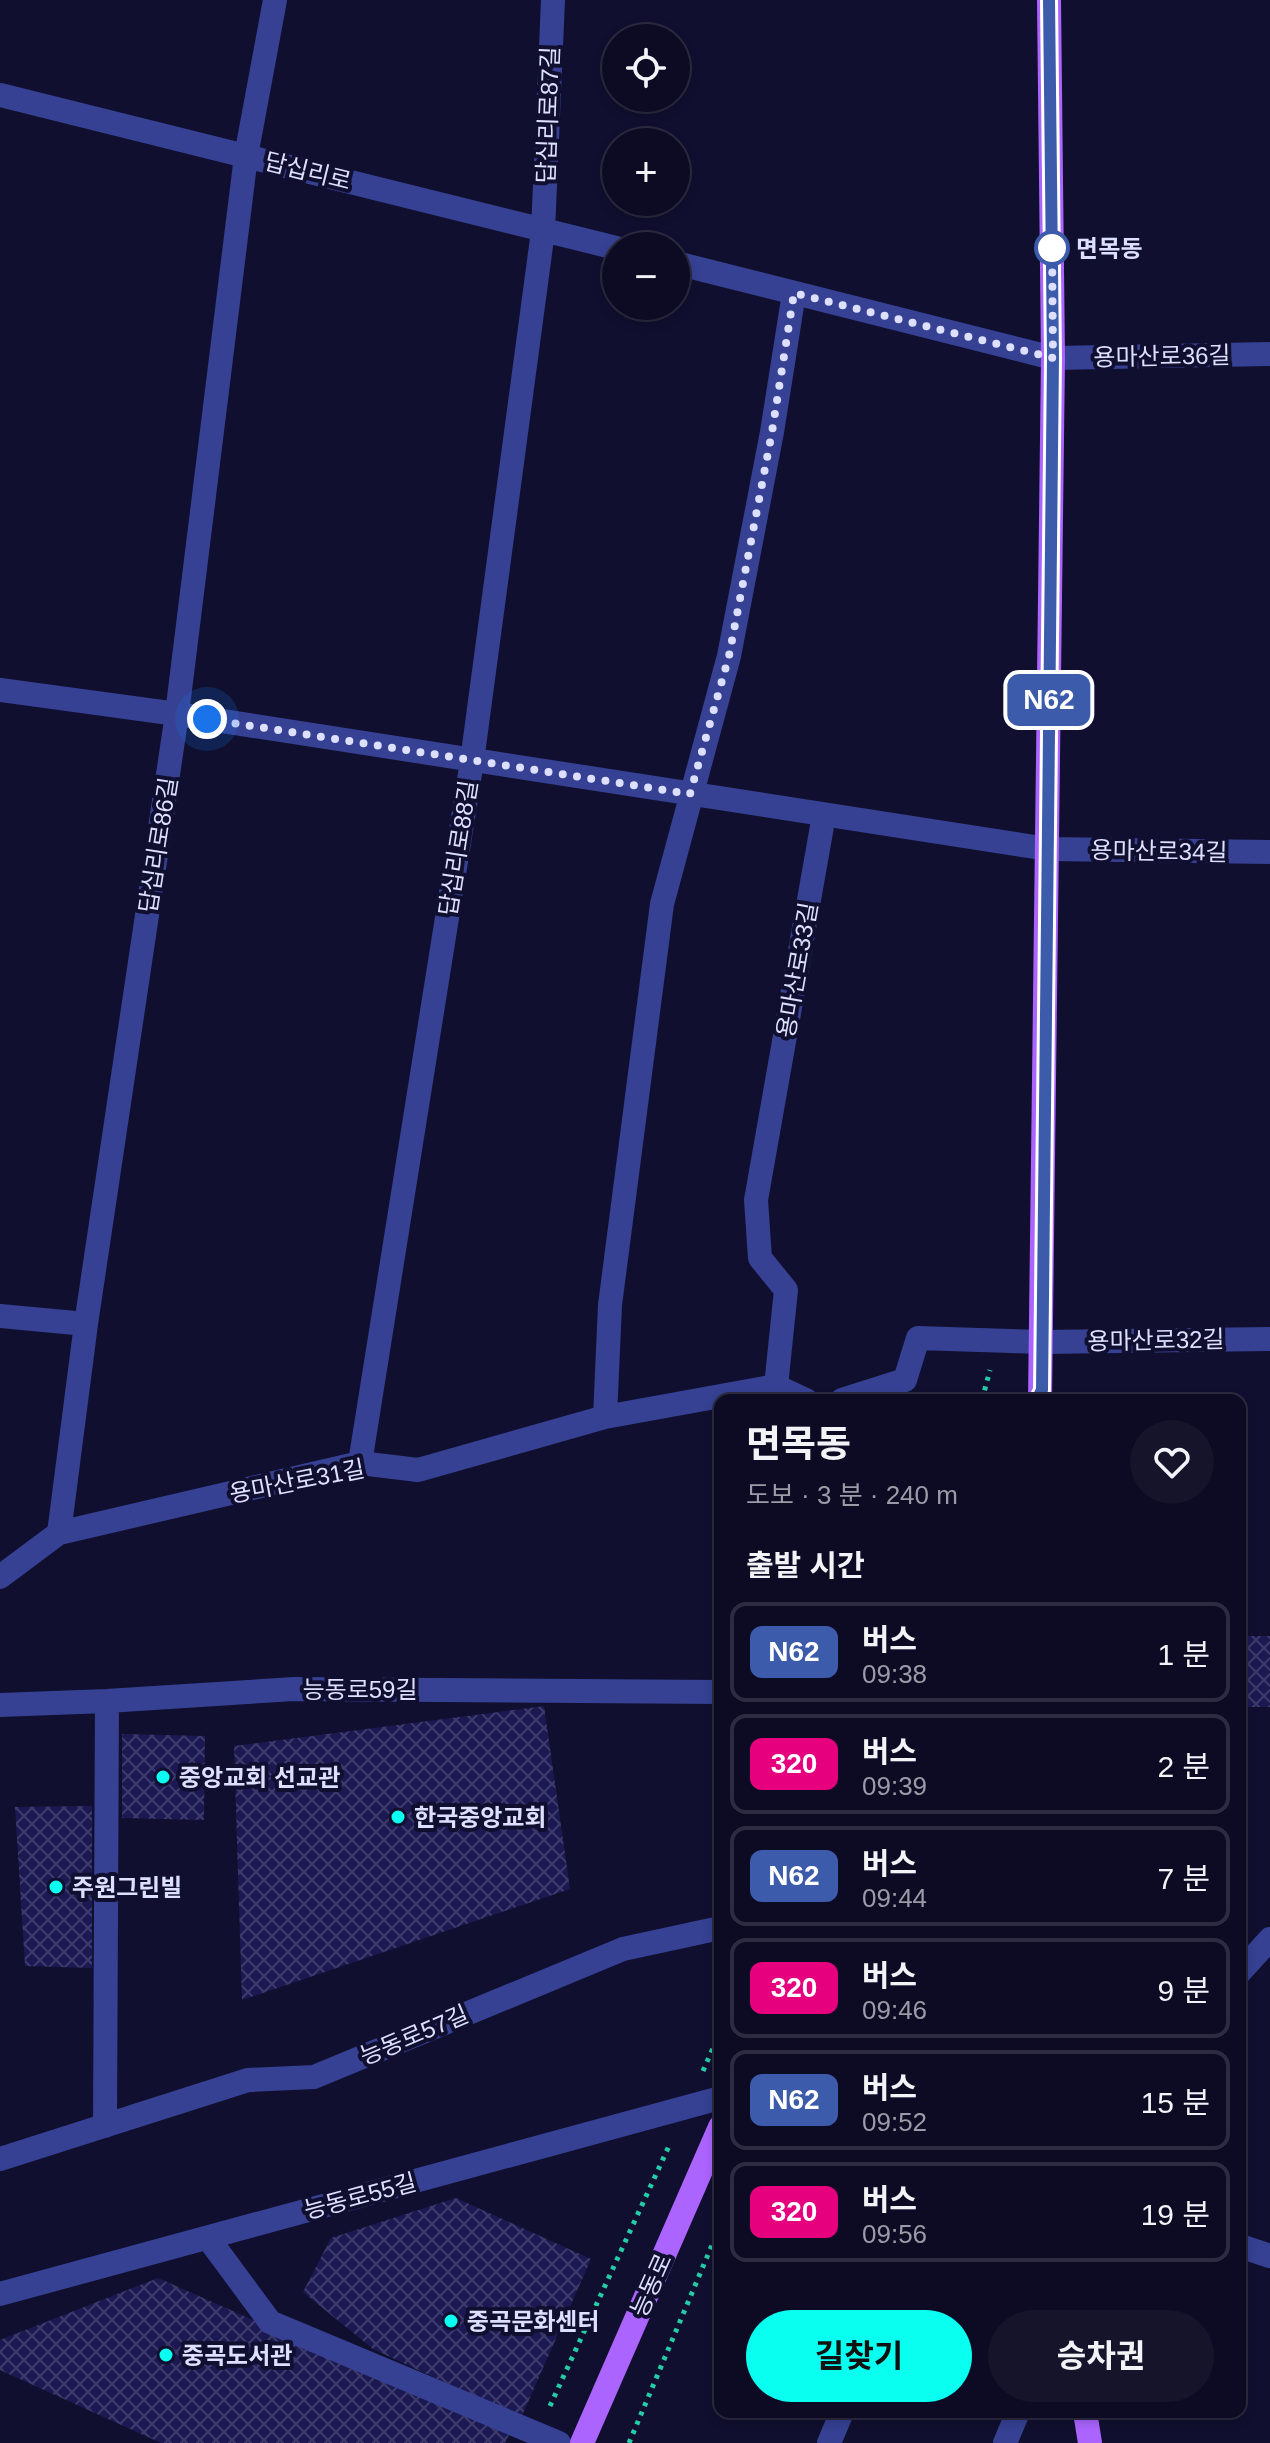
<!DOCTYPE html>
<html lang="ko">
<meta charset="utf-8">
<style>
:root{--surface:#0c0b23;--page:#15142b;--text:#f1f3f6;--muted:#9a9ba6;--line:#2c2b41;--accent:#09fff0}
body{margin:0;font-family:Helvetica,"Noto Sans KR",sans-serif;background:var(--page);color:var(--text);height:100vh;display:flex;flex-direction:column;font-size:30px;white-space:nowrap}
*{box-sizing:border-box;margin:0}
p{font-size:26px;color:var(--muted)}
.icon{flex:none;width:44px;height:44px;fill:none;stroke:currentColor;stroke-width:2;stroke-linecap:round;stroke-linejoin:round}
.map{position:relative;flex:1;overflow:hidden}
.side{position:absolute;left:714px;top:1394px;width:532px;height:1024px;display:flex;flex-direction:column;background:var(--surface);border-radius:16px;box-shadow:0 4px 12px #0003,0 0 0 2px var(--line)}
.side>*{flex:none}
.badge{padding:0 16px;border-radius:12px;font-size:28px;line-height:52px}
.buttons{position:absolute;left:602px;top:24px;display:grid;gap:16px}
.buttons a{display:grid;place-items:center;width:88px;height:88px;border-radius:50%;background:var(--surface);box-shadow:0 4px 12px #0003,0 0 0 2px var(--line);font-size:40px}
.you{position:absolute;width:40px;height:40px;margin:-20px;border:6px solid #fff;border-radius:50%;background:#1a73e8;box-shadow:0 0 0 12px #1a73e833}
.map>.badge{position:absolute;translate:-50% -50%;box-shadow:0 0 0 4px #fff}
h2{padding:0 32px;font-size:30px;line-height:72px}
.round{display:grid;place-items:center;flex:none;width:84px;height:84px;border-radius:42px;background:var(--page)}
.head{display:flex;align-items:center;justify-content:space-between;height:136px;padding:0 32px}
h1{font-size:38px;font-weight:700;line-height:60px}
.primary-button{display:flex;gap:16px;margin-top:auto;padding:16px 32px}
.primary-button a{flex:1;height:92px;border-radius:48px;background:var(--accent);color:#111;font-size:32px;font-weight:700;line-height:92px;text-align:center}
.primary-button a+a{background:var(--page);color:var(--text)}
ul{padding:0;list-style:none}
li{display:flex;align-items:center;gap:24px;height:100px;margin:0 16px 12px;padding:0 16px;border:4px solid var(--line);border-radius:16px}
li div{flex:1}
li b{display:block;font-size:30px}
li em{font-style:normal}
li .badge{min-width:88px;font-weight:700;text-align:center}
.map>svg:first-child{display:block}
</style>
<div class="map">
<svg width="1270" height="2443" viewBox="0 0 1270 2443">
<defs>
<pattern id="building-cross-hatch" width="8" height="8" patternUnits="userSpaceOnUse" patternTransform="scale(2)"><rect width="8" height="8" fill="#1c1952"/><path d="M0 0l8 8M0 8l8-8" fill="none" stroke="#3d3a6c"/></pattern>
</defs>
<rect width="100%" height="100%" fill="#100f2f"/>
<path fill="url(#building-cross-hatch)" d="M1194,1396L1195,1400H1128V1397Z
M1240,1636H1270V1707H1240Z
M544,1706L570,1889L242,2000L234,1746Z
M122,1734L205,1736L204,1820L122,1818Z
M92,1806V1968L25,1966L15,1807Z
M456,2198L591,2259L521,2418L373,2349L303,2292L331,2238Z
M158,2278L510,2433L505,2443H161L0,2370V2340Z"/>
<g fill="none" stroke-linecap="round" stroke-linejoin="round">
<path stroke="#24cca7" stroke-width="5" stroke-dasharray="4 6" stroke-linecap="butt" d="M982,1400L990,1370
M703,2071L720,2032
M550,2406L669,2146
M629,2443L720,2226"/>
<path stroke="#364193" stroke-width="24" d="M0,95L616,248
M676,263L1053,358L1270,354
M0,690L177,714L1048,849L1270,852
M0,1316L86,1324
M776,1386L786,1290L760,1258L756,1200L824,815
M842,1400L905,1380L918,1338L1042,1342L1270,1339
M605,1417L610,1305L662,904L729,656L772,432L794,293
M360,1463L472,761L543,231L553,0
M59,1533L86,1324L177,714L246,156L275,0
M0,1577L59,1533L360,1463L418,1470L605,1417L776,1386L806,1400
M0,1705L107,1701L294,1689L720,1692
M1240,1972L1270,1939
M105,2126L107,1701
M0,2159L248,2080L314,2077L623,1949L720,1928
M208,2238L270,2322L559,2443
M1240,2246L1270,2256
M0,2294L720,2098
M829,2443L842,2412
M1005,2443L1018,2412"/>
<path stroke="#ac64ff" stroke-width="24" d="M1040,1400L1053,358L1049,0
M1085,2412L1090,2443
M582,2443L720,2127"/>
</g>
<g fill="none" stroke-linecap="round" stroke-linejoin="round">
<defs>
<path id="line" d="M1037,1400L1042,1390L1053,358L1049,0"/>
</defs>
<use href="#line" stroke="#fff" stroke-width="18"/>
<use href="#line" stroke="#3d5bab" stroke-width="12"/>
<path stroke="#dddfff" stroke-width="8" stroke-dasharray="0 14.4" d="M207,719L690,794L729,656L772,432L794,293L1053,358L1052,238V248"/>
</g>
<circle fill="#fff" stroke="#3d5bab" stroke-width="4" cx="1052" cy="248" r="16"/>
<g fill="#09fff0" stroke="#100f2f" stroke-width="3">
<circle cx="163" cy="1777" r="8"/>
<circle cx="398" cy="1817" r="8"/>
<circle cx="56" cy="1887" r="8"/>
<circle cx="451" cy="2321" r="8"/>
<circle cx="166" cy="2355" r="8"/>
</g>
<g text-anchor="middle" dominant-baseline="central" stroke-width="8" stroke-linejoin="round" paint-order="stroke">
<g font-size="24" fill="#dddfff" stroke="#100f2f">
<text transform="translate(548 115) rotate(-88)">답십리로87길</text>
<text transform="translate(308 171) rotate(14)">답십리로</text>
<text transform="translate(1162 356) rotate(-1)">용마산로36길</text>
<text transform="translate(158 845) rotate(-81)">답십리로86길</text>
<text transform="translate(458 848) rotate(-81)">답십리로88길</text>
<text transform="translate(1159 851) rotate(1)">용마산로34길</text>
<text transform="translate(797 970) rotate(-80)">용마산로33길</text>
<text transform="translate(1156 1340) rotate(-1)">용마산로32길</text>
<text transform="translate(297 1481) rotate(-11)">용마산로31길</text>
<text x="360" y="1689">능동로59길</text>
<text transform="translate(414 2035) rotate(-23)">능동로57길</text>
<text transform="translate(360 2196) rotate(-15)">능동로55길</text>
<text transform="translate(651 2285) rotate(-66)">능동로</text>
</g>
<g font-size="24" font-weight="bold" fill="#dddfff" stroke="#100f2f" text-anchor="start">
<text x="1076" y="248">면목동</text>
</g>
<g font-size="24" font-weight="bold" fill="#dddfff" stroke="#100f2f" text-anchor="start">
<text x="179" y="1777">중앙교회 선교관</text>
<text x="414" y="1817">한국중앙교회</text>
<text x="72" y="1887">주원그린빌</text>
<text x="467" y="2321">중곡문화센터</text>
<text x="182" y="2355">중곡도서관</text>
</g>
</g>
</svg>
<div class="buttons">
<a><svg class="icon" aria-label="locate" viewBox="0 0 24 24"><circle cx="12" cy="12" r="6"/><path d="M12 2v4M12 18v4M2 12h4M18 12h4"/></svg></a>
<a>+</a>
<a>−</a>
</div>
<div class="you" style="left:207px;top:719px"></div>
<b class="badge" style="left:1049px;top:700px;background:#3d5bab;color:#fff">N62</b>
<section class="side">
<div class="head"><div><h1>면목동</h1><p>도보 · 3 분 · 240 m</p></div><a class="round"><svg class="icon" aria-label="heart" viewBox="0 0 24 24"><path d="M12 20l-8-8c-3-5 5-10 8-4 3-6 11-1 8 4z"/></svg></a></div>
<h2>출발 시간</h2>
<ul>
<li><span class="badge" style="background:#3d5bab;color:#fff">N62</span><div><b>버스</b><p>09:38</p></div><em>1 분</em></li>
<li><span class="badge" style="background:#e6007e;color:#fff">320</span><div><b>버스</b><p>09:39</p></div><em>2 분</em></li>
<li><span class="badge" style="background:#3d5bab;color:#fff">N62</span><div><b>버스</b><p>09:44</p></div><em>7 분</em></li>
<li><span class="badge" style="background:#e6007e;color:#fff">320</span><div><b>버스</b><p>09:46</p></div><em>9 분</em></li>
<li><span class="badge" style="background:#3d5bab;color:#fff">N62</span><div><b>버스</b><p>09:52</p></div><em>15 분</em></li>
<li><span class="badge" style="background:#e6007e;color:#fff">320</span><div><b>버스</b><p>09:56</p></div><em>19 분</em></li>
</ul>
<div class="primary-button"><a>길찾기</a><a>승차권</a></div>
</section>
</div>
